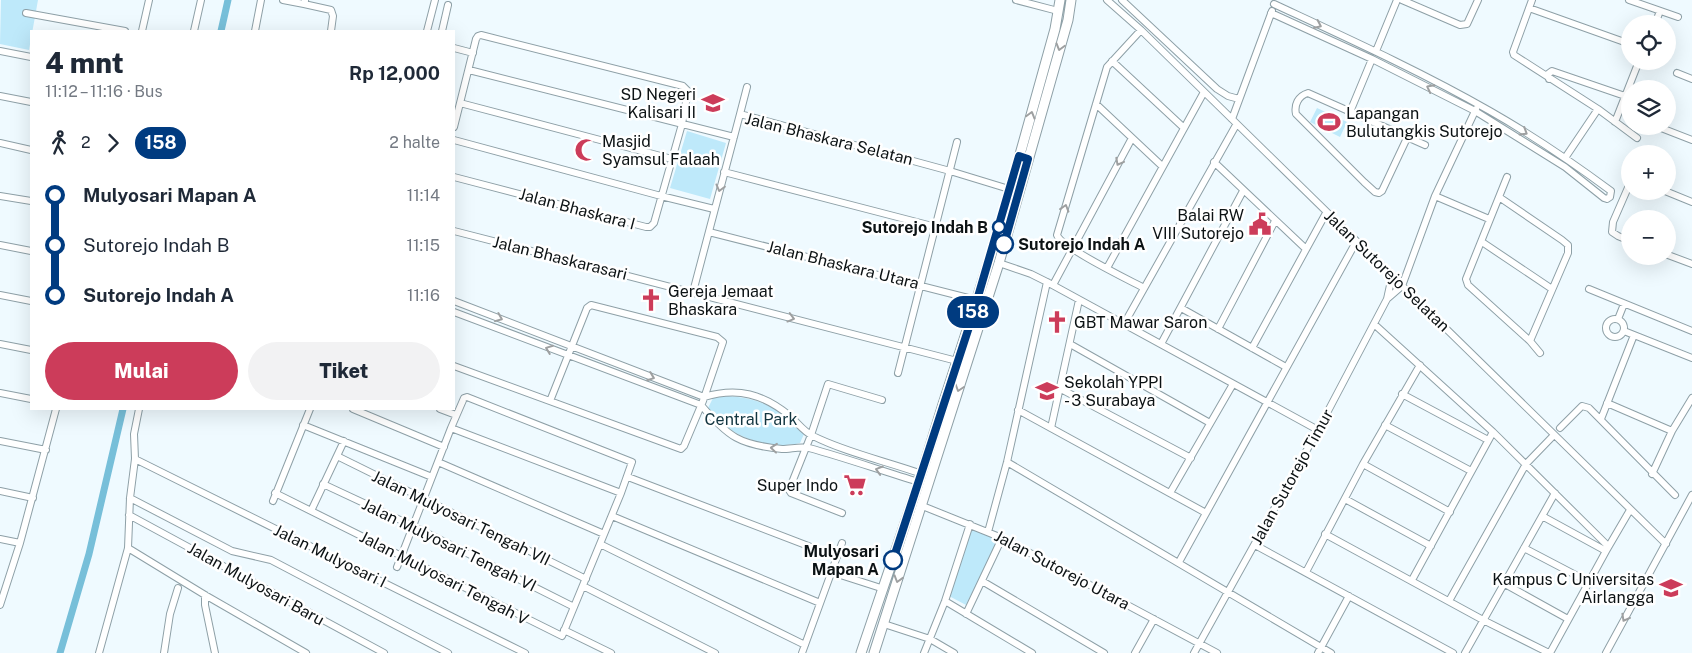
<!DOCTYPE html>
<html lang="id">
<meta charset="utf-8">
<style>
:root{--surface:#fff;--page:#f2f2f3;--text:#1f2937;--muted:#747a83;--accent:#cc3c5a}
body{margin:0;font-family:"Public Sans",sans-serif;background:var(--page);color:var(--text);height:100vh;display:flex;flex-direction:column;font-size:19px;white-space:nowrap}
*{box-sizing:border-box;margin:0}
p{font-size:16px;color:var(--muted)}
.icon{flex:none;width:28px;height:28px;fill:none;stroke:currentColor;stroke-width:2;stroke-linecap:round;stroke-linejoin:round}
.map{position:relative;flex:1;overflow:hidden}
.sheet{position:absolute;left:30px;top:30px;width:425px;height:380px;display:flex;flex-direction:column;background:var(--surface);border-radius:0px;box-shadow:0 5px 20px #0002}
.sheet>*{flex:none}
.badge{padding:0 10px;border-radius:16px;font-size:18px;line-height:32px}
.fabs{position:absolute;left:1621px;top:15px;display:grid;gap:10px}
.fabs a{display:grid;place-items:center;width:55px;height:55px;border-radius:50%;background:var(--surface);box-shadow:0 5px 20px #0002;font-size:25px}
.map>.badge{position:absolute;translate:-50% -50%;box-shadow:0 0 0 2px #fff}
.legs{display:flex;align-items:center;gap:8px;height:55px;padding:0 15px;font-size:16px}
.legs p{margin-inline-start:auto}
.overview{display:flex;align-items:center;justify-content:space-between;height:85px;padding:0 15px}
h1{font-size:28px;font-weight:800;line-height:38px}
.primary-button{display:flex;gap:10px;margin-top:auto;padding:10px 15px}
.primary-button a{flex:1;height:58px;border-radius:30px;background:var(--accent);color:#fff;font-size:20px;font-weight:800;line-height:58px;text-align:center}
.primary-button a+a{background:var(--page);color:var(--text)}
ul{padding:0 15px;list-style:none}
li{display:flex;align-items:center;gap:18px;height:50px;font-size:19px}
li i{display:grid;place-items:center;width:8px;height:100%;margin:0 6px;background:currentColor}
li i::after{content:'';width:12px;height:12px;margin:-6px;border:4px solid;border-radius:50%;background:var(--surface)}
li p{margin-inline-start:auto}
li:first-child i{background:linear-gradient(#0000 50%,currentColor 0)}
li:last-child i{background:linear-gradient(currentColor 50%,#0000 0)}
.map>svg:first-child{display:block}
</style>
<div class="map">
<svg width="1692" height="653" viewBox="0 0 1692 653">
<rect width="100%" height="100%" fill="#effaff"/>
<path fill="#bee9fa" d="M1,0H38L29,50L0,44Z
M1317,108L1347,122L1340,137L1310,122Z
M687,131L726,143L710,199L670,188Z
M728,396C760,398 782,409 804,434L800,443C766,451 728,436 708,408L713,398Z
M972,528L1000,538L966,605L949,596Z"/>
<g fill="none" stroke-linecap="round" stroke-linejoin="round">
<path stroke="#77bfd9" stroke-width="7" d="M221,31L228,0
M60,653L89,554L123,409"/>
<defs>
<path id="street" d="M283,0L304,4L305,1
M1016,0L1058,11
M1107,0L1141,30L1666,544
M1122,0L1217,89L1228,96L1239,99
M1402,0L1460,25L1467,24L1478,0
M1532,0L1513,52L1514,55L1598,109L1637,138
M1629,0L1678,17
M304,4L331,10L333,16L331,31
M1529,8L1630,44
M26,13L125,31
M1271,13L1372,59L1475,111L1565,167L1604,198L1607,199L1610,197L1611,191C1572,162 1532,135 1490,111C1420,71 1347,38 1274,4
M1655,24L1660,11
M1141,30L1107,67L1057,235C1061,247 1129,280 1144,288
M142,31L149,0
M194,31L201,0
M255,31L261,0
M427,31L435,0
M442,31L448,5
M454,48L473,53
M0,51L31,57
M1376,51L1397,0
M1112,61L1184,128
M469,70L734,137
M1677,73L1692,79
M1549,79L1548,74L1552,71L1625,96
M0,96L31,102
M460,103L672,159
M1096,104L1162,166
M1350,112L1372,59
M740,114L747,87
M1232,119L1272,11
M1615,122L1639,61
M1656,126L1692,140
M454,127L476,39L478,36L481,35L683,86L688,91L682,124L654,223L650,227H646L454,177
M1407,138L1382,191L1379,193L1375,192L1364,182L1296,114C1294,105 1298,96 1308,93L1425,145
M454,140L661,196L714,209
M0,143L31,150
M1565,158L1598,109
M1214,162L1306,249
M724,172L936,227
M1507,177L1466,279L1468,285L1530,341L1540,353
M1630,183L1613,222L1612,232L1618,236L1630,241
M1665,191L1692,202
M0,196L31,201
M1435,196L1489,219
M1499,197L1562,240L1568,245V253L1530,341
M454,231L957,361
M709,232L976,300
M1482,242L1552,289
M0,245L31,251
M1668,255L1692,264
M999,263L1031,274L1047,282L1318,430
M1107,268L1204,92
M1053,285L1132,138
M1402,286L1435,196L1476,109
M1589,289L1692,331
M693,292L740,114L950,171L1009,189
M0,295L31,301
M1387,299L1402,286
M454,301L704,397C738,387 763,394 790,416C797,422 804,432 813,436C847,453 886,461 922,474
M1181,308L1286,367
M454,312L701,405C728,437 740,445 782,449C791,449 800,446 809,448C846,458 882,471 919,482
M1606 328a9 9 0 1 1 18 0a9 9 0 1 1-18 0Z
M1618,319L1624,304
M1124,324L1236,125
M1374,324L1493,432L1608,546
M1218,329L1275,221
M1624,331L1692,358
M0,344L31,350
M1070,344L1210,423
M1161,344L1243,191
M1252,348L1326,213
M454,366L681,449L684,446L703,401L723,342L717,337L591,305L587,308L550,401
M898,373L957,142
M1059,388L1191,458
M0,393L31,399
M1402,394L1488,440
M1607,403L1672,431
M353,409L444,447
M440,409L456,415
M1018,410L1206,513
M1601,419L1634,335
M303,425L432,477
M1385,425L1471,471
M451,428L621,493
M1051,428L1079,300
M1560,428L1582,406L1589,408L1675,495
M0,441L46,450
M337,456L586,579
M135,459L525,653
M438,462L604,534
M1007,462L1331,653
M1363,464L1450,512
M1652,474L1672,431L1692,398
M628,477L837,557
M323,484L413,526L574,607
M0,491L33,498
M275,493L562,636L621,493L632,462L467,397L464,398L451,428L401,557L397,567
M1170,493L1233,384
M130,498L232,551L271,560L448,653
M1345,499L1431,546
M273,501L310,409
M920,505L1002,538L1217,653
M311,511L344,441
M842,513L791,493L789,490L811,435L828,384L882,400
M129,515L384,653
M612,516L820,603
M1542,516L1606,551
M988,532L1007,462L1047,282
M1325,534L1483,620L1549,653
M0,539L20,543
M600,544L805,645
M1255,545L1453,653
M128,548L205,595L306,653
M1524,548L1589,582
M1179,562L1356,242
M831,572L884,589
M1306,572L1363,464L1420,365
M1412,580L1493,432
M982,581L1104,653
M1503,583L1568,619
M583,586L715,653
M205,595V605L215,653
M945,601L1032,653
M1449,601L1526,464L1554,435
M0,605L20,543L56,409
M966,614L1002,538
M884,624L930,639L954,653
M564,630L611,653
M99,653L128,548L130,498L135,459L134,434L139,409
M164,653L170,614L178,588
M802,653L842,543
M924,653L945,601L970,524
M1135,653L1154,619
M1194,653L1318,430L1387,299L1392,276
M1318,653L1349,596
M1465,653L1555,493
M1550,653L1606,551L1630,510
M1606,653L1692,495"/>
<path id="secondary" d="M861,653L919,482L943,404L969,324L1000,226L1055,29L1060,0
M874,653L999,263L1068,20L1071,0"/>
</defs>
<use href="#street" stroke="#8ea0a7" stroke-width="8"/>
<use href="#secondary" stroke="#8ea0a7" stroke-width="11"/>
<use href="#street" stroke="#fff" stroke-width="6"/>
<use href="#secondary" stroke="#fff" stroke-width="9"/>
</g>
<defs><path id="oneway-chevron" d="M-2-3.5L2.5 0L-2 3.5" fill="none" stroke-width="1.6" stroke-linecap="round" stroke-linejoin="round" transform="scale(1.25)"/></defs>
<g stroke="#9ea0a1">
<use href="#oneway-chevron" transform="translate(1318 25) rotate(25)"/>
<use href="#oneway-chevron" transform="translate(1060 47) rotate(106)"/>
<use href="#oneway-chevron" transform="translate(1430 88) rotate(-153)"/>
<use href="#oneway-chevron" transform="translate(1031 115) rotate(-74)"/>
<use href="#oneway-chevron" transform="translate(1524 132) rotate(32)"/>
<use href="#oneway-chevron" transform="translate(1119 162) rotate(118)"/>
<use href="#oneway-chevron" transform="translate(720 188) rotate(105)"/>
<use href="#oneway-chevron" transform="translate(1065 208) rotate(-73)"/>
<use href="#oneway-chevron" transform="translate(499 318) rotate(22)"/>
<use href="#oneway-chevron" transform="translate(791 318) rotate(15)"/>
<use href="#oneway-chevron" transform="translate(549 349) rotate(-159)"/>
<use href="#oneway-chevron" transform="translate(651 377) rotate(21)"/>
<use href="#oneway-chevron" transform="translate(959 388) rotate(108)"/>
<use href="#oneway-chevron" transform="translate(774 448) rotate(-174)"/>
<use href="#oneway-chevron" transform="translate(879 470) rotate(-163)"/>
<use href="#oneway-chevron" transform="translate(898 579) rotate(107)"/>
<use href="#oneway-chevron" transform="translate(1625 618) rotate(119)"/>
</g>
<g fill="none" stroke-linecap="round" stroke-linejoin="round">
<defs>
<path id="line-1" d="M893,560L970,324L1019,156L1028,159L1004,244"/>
</defs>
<use href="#line-1" stroke="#fff" stroke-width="11"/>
<use href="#line-1" stroke="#003b80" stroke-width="8"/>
</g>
<defs>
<symbol id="school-bare" viewBox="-9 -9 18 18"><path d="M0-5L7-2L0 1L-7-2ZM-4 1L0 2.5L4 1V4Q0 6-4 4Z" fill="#cc3c5a" stroke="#fff" stroke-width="2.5" paint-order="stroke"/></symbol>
<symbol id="stadium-bare" viewBox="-9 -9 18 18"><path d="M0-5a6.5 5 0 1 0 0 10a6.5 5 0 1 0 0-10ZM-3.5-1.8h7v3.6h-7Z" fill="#cc3c5a" stroke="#fff" stroke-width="2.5" paint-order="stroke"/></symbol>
<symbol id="mosque-bare" viewBox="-9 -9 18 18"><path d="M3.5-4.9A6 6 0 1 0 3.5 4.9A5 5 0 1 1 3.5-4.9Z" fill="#cc3c5a" stroke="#fff" stroke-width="2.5" paint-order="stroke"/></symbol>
<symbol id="civic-bare" viewBox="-9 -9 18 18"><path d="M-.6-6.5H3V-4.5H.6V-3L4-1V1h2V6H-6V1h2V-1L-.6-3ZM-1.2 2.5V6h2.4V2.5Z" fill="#cc3c5a" stroke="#fff" stroke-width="2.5" paint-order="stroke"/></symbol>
<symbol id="church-bare" viewBox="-9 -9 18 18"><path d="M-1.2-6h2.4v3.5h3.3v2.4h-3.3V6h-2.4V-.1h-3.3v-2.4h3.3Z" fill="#cc3c5a" stroke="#fff" stroke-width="2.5" paint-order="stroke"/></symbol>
<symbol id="supermarket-bare" viewBox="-9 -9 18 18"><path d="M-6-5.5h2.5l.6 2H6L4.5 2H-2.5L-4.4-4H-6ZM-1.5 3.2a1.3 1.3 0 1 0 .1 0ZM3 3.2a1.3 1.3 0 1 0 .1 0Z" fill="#cc3c5a" stroke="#fff" stroke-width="2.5" paint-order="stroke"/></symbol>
<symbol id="university-bare" viewBox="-9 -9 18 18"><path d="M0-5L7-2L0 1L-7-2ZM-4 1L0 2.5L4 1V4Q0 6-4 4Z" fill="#cc3c5a" stroke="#fff" stroke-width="2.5" paint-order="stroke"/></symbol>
</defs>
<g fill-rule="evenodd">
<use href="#school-bare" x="697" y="87" width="32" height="32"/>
<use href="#stadium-bare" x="1313" y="106" width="32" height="32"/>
<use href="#mosque-bare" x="570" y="134" width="32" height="32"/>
<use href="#civic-bare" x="1244" y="208" width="32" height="32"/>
<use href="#church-bare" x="635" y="284" width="32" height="32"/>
<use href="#church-bare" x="1041" y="306" width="32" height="32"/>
<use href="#school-bare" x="1031" y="375" width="32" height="32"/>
<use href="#supermarket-bare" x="839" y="469" width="32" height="32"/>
<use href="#university-bare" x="1655" y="572" width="32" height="32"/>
</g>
<g fill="#fff" stroke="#003b80" stroke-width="2.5">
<circle cx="999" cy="227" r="6"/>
<circle cx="1004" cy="244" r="9"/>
<circle cx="893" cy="560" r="9"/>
</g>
<g text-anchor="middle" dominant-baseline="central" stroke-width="5" stroke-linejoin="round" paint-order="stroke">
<g font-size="16" fill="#0c1214" stroke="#fff" text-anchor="start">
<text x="696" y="94" text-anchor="end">SD Negeri<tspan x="696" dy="18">Kalisari II</tspan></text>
<text x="1346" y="113">Lapangan<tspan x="1346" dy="18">Bulutangkis Sutorejo</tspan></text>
<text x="602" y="141">Masjid<tspan x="602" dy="18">Syamsul Falaah</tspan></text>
<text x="1244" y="215" text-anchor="end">Balai RW<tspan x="1244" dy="18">VIII Sutorejo</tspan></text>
<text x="668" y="291">Gereja Jemaat<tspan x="668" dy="18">Bhaskara</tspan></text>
<text x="1074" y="322">GBT Mawar Saron</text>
<text x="1064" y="382">Sekolah YPPI<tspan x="1064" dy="18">- 3 Surabaya</tspan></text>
<text x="838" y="485" text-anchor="end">Super Indo</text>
<text x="1654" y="579" text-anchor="end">Kampus C Universitas<tspan x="1654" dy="18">Airlangga</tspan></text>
</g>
<g font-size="16" fill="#0c1214" stroke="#fff">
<text transform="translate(829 139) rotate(14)">Jalan Bhaskara Selatan</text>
<text transform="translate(577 209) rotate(15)">Jalan Bhaskara I</text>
<text transform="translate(560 258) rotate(14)">Jalan Bhaskarasari</text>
<text transform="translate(843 265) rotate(14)">Jalan Bhaskara Utara</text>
<text transform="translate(1387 271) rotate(44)">Jalan Sutorejo Selatan</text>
<text transform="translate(1292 477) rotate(-61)">Jalan Sutorejo Timur</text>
<text transform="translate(461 518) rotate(26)">Jalan Mulyosari Tengah VII</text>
<text transform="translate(449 545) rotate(26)">Jalan Mulyosari Tengah VI</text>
<text transform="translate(330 556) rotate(26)">Jalan Mulyosari I</text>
<text transform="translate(1062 570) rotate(28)">Jalan Sutorejo Utara</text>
<text transform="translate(444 578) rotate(27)">Jalan Mulyosari Tengah V</text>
<text transform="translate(256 584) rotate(29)">Jalan Mulyosari Baru</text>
</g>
<g font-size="16" font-weight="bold" fill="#0c1214" stroke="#fff" text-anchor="end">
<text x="988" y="227">Sutorejo Indah B</text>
<text x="1018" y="244" text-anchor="start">Sutorejo Indah A</text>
<text x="879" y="551">Mulyosari<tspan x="879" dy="18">Mapan A</tspan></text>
</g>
<g font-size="16" fill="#123540" stroke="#fff">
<text x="751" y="419">Central Park</text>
</g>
</g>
</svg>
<div class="fabs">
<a><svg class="icon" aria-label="locate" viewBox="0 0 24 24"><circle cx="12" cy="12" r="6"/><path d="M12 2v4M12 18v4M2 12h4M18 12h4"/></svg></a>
<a><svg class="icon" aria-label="layers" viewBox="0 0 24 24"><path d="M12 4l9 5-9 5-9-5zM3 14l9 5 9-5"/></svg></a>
<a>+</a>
<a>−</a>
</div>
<b class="badge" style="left:973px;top:312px;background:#003b80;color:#fff">158</b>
<section class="sheet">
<div class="overview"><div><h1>4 mnt</h1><p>11:12 – 11:16 · Bus</p></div><b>Rp 12,000</b></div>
<div class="legs"><svg class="icon" aria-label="walk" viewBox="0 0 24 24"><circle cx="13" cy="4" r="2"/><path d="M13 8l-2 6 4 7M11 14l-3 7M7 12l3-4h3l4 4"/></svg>2<svg class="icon" aria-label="forward" viewBox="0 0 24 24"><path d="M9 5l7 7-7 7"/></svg><b class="badge" style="background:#003b80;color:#fff">158</b><p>2 halte</p></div>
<ul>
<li><i style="color:#003b80"></i><b>Mulyosari Mapan A</b><p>11:14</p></li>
<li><i style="color:#003b80"></i><span>Sutorejo Indah B</span><p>11:15</p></li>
<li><i style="color:#003b80"></i><b>Sutorejo Indah A</b><p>11:16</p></li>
</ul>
<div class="primary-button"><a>Mulai</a><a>Tiket</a></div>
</section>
</div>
